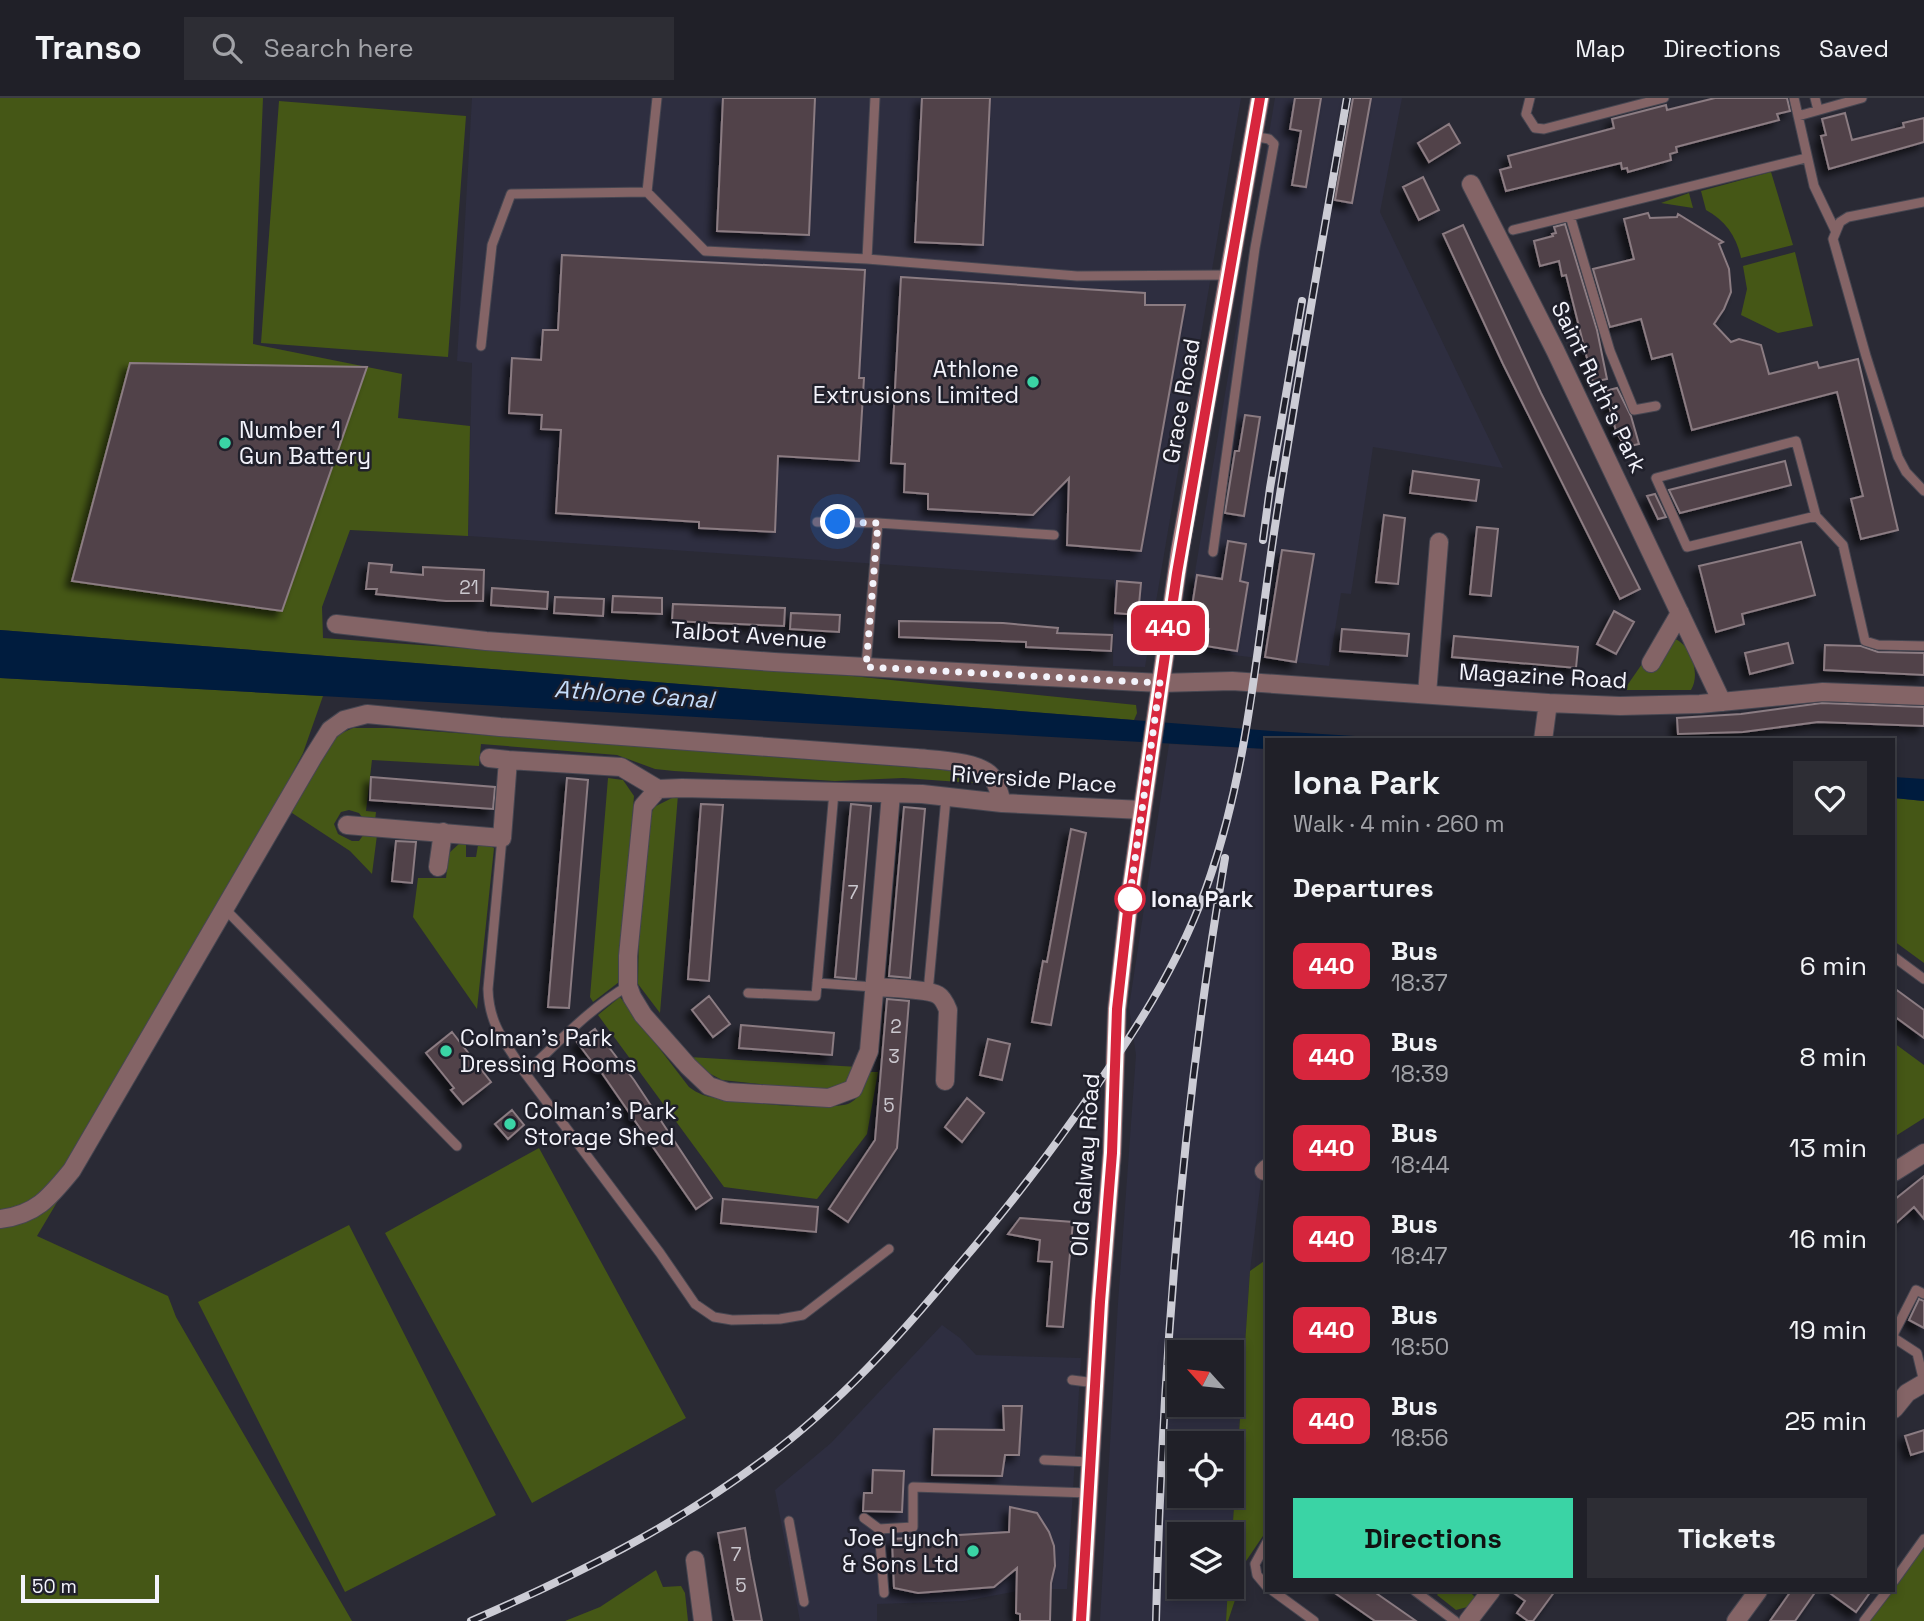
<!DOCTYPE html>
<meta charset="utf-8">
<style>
:root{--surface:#202028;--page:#2d2d34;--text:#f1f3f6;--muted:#a2a3a8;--line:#3d3e45;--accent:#3ad4a5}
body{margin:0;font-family:"Space Grotesk",sans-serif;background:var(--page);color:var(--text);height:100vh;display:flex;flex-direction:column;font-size:26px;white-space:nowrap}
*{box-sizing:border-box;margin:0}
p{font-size:23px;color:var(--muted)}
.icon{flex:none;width:38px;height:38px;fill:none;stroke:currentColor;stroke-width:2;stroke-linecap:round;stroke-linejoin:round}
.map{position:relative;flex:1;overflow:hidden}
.panel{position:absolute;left:1265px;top:640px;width:630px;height:854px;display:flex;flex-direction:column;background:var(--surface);border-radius:0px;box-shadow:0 4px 10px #0003,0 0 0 2px var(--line)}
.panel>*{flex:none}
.badge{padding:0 14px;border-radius:10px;font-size:24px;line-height:46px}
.needle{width:46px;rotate:297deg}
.tools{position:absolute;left:1167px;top:1242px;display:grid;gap:14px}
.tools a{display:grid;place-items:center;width:77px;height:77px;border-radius:0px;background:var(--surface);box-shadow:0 4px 10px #0003,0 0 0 2px var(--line);font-size:35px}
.scale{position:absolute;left:21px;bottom:18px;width:138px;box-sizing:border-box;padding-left:7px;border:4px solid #f3f3fb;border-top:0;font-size:19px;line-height:24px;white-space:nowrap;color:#f3f3fb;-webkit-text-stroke:5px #20202b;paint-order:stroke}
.you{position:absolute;width:35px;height:35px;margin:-18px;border:5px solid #fff;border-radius:50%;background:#1a73e8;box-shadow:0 0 0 10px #1a73e833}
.map>.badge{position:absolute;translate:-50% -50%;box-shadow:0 0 0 4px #fff}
h2{padding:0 28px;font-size:26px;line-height:63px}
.round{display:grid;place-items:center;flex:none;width:74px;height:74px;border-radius:0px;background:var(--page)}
.summary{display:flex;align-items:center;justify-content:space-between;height:119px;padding:0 28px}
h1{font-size:33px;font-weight:700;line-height:52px}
.action{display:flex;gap:14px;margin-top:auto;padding:14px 28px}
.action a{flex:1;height:80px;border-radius:0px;background:var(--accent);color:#111;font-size:28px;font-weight:700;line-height:80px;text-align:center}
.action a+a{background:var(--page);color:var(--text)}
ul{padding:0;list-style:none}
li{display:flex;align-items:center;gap:21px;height:91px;padding:0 28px}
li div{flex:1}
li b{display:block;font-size:26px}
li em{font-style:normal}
li .badge{min-width:77px;font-weight:700;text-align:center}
header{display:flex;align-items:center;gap:42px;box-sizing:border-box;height:98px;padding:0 35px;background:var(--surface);border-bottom:2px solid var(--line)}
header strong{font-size:33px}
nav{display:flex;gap:38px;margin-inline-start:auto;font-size:24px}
.search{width:490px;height:63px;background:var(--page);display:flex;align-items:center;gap:18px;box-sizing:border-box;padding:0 24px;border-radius:0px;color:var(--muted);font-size:26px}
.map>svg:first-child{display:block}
</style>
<header>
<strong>Transo</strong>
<div class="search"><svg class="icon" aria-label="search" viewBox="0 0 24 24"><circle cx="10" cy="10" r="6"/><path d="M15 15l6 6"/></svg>Search here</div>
<nav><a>Map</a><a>Directions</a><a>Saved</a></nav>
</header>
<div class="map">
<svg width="1924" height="1523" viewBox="0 0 1924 1523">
<defs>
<filter id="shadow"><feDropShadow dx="-6" dy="6" stdDeviation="3.5" flood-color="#0009"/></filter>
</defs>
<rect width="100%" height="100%" fill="#2a2a35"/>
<path fill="#2e2e40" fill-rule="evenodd" d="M472,0H1241L1145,569L1113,568L1114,482L468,438L472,265L457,263Z
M1275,0H1402L1380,114L1503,370L1373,349L1351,496L1341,495L1329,568L1189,552L1183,545Z
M1169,646L1267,651V1032L1250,1173L1232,1438L1180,1437V1489H1228L1226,1523H1100L1118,1205L1136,957L1129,909ZM1180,1255H1232V1307H1180ZM1180,1346H1232V1398H1180Z
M942,1227L960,1240L976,1257L1081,1260L1067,1491H1029L964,1503L877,1506V1523H800L775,1392L831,1345Z"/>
<path fill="#455716" d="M0,0H263L253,246L402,276L398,320L470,328L468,438L350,432L322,509L323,540L852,578L1136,607L1137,615L1134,622L0,532Z
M279,3L466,18L448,259L261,245Z
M1771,74L1793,147L1741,160C1737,139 1725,122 1706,112L1701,93Z
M1689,95L1693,110L1661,105Z
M1795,154L1813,228L1778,235L1741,217L1747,191L1743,168Z
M1673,540C1691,546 1701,576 1691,592H1624L1642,566L1653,572Z
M0,580L323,598L303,655L283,693L335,639L342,635L353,630H390L936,671L952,673L974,685L903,680L835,683L674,673L655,671L617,657L481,646L479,668L372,662L366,713L376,714L375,723L364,722L359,715L349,712L341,714L334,726L338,736L352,743H359L364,736L377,737L372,776L350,753L289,713L37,1138L168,1198L176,1219L352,1523H0Z
M608,680L623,682L634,698L619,884L593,904L590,899Z
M678,697L660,915L638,886L639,829L648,724L654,709Z
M1894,700L1924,703V865L1894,843Z
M460,745H466V759H476L478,747L490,748L494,750L477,911L413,819L418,780H446L449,755Z
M620,899L689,989C693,992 698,995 703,997C723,1004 833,1014 850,1005C861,999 866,985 870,974H878L867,1036L817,1101L724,1089L598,917Z
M1894,945L1924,967V1020L1894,1039Z
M689,959L858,969L848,984L831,994L722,982L705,973Z
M539,1050L686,1320L532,1405L385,1135Z
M349,1127L496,1417L345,1494L198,1204Z
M1267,1161V1432L1240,1472L1241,1484L1228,1523H1226L1228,1489H1232V1438L1250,1173Z
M1924,1446V1523H1868L1890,1493H1894V1488Z
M656,1472L663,1489L681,1488L685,1495L688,1523H565L600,1509Z
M1440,1493H1472L1471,1495L1476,1500L1471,1508L1456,1512L1437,1497Z"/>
<path fill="#001c3e" d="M0,532L1272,633L1421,642H1267V651L0,580Z
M1894,679L1924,681V703L1894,700Z"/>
<path fill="#514349" stroke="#8b7b82" stroke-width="2" filter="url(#shadow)" d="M723,0H815L809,137L717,133Z
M922,0H990L983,147L915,144Z
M1295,0H1321L1306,89L1292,87L1301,33L1290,31Z
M1353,0H1371L1352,105L1335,102Z
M1715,0H1787L1790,13L1777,16L1779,22L1676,49L1677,54L1670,56L1671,62L1628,74L1627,70L1622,71L1621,65L1506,93L1500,72L1511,69L1508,58L1614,30L1612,21L1666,7L1667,12Z
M1845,15L1852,42L1904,29L1903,25L1924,20V44L1829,71L1821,38L1826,37L1822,21Z
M1449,26L1460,45L1429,64L1418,45Z
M1423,79L1439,112L1419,122L1403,89Z
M1648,115L1650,120L1677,119L1678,116L1723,144L1719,146L1729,171L1731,194L1724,211L1714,226L1731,244L1739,241L1761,247L1769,276L1817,264L1819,270L1858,261L1898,432L1861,441L1851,401L1863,398L1837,294L1692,332L1672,256L1652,261L1641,221L1610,229L1593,171L1634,161L1624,121Z
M1565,126L1597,232L1607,281L1593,284L1566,177L1562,178L1559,163L1540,168L1534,143L1553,138L1552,136L1556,135L1554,129Z
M1463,127L1541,295L1640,491L1620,501L1503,266L1443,136Z
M562,157L865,172L859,280H864L859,363L778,358L775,434L699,430V424L556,415L561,332L541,331L542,317L509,315L512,260L541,262L543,232H558Z
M901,179L1145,195V207H1185L1141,453L1067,447L1069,380L1033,417L928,411V396L904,394L905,366L891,365Z
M130,265L367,269L282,513L72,483Z
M1617,290L1631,318L1639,346L1625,349L1616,333L1605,293Z
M1245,317L1260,319L1244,418L1225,415L1235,353H1239Z
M1785,363L1791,387L1680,415L1669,392Z
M1413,373L1479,382L1476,403L1410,395Z
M1655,396L1666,419L1658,421L1647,398Z
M1384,417L1405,420L1398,486L1376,484Z
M1477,429L1498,431L1491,498L1470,496Z
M1228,443L1246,446L1240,483L1248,485L1237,553L1206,548L1209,531L1189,528L1197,477L1222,481Z
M1801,444L1815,497L1742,516L1744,526L1716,534L1699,468Z
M1282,452L1314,456L1296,564L1265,559Z
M369,465L392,467L391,474L423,477V469L484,472L483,503H446L376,496L377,491H366Z
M1117,483L1141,485L1138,517L1115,515Z
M492,490L548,494L547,511L491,507Z
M613,498L662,500V516L612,514Z
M555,499L604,501L603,518L554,515Z
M673,506L785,510L784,528L672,523Z
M1614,513L1634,524L1616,556L1597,546Z
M791,515L840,517L839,534L790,531Z
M899,523L1003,525L1058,530L1057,535L1112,537L1111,553L1026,549V544L899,539Z
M1342,531L1409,536L1407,558L1340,553Z
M1454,538L1578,549L1576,570L1452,559Z
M1788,545L1793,565L1750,576L1745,555Z
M1825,547L1861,548L1878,554L1924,555V577L1824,572Z
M1822,605L1924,609V628L1818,624L1743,634L1678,636L1677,620L1741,616Z
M371,679L495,689L493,711L370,702Z
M567,680L588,682L569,910L548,909Z
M701,706L723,707L709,883L688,881Z
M851,706L871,708L856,881L835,879Z
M904,709L925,711L910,880L889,878Z
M1071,731L1086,735L1051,927L1032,924L1043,863L1047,864Z
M396,743L416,744L412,785L392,783Z
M1894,890L1924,912V940L1894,918Z
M709,898L730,926L713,939L692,912Z
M887,901L909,903L897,1050L848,1124L829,1111L875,1042Z
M741,927L834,935L832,957L739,950Z
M595,931L634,982L712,1100L696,1111L599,971L598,972L577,944Z
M452,934L491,984L463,1006L451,992L454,990L426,955Z
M988,941L1010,946L1002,982L980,977Z
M967,1000L984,1015L962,1044L945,1029Z
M512,1012L524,1027L508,1041L495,1026Z
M1924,1078V1121L1914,1109L1894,1127V1102Z
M723,1101L818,1109L816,1134L721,1125Z
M1020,1120L1073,1124L1063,1229L1047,1228L1052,1164L1038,1163L1040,1142L1008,1136Z
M1919,1201L1924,1203V1230L1909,1222Z
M1003,1308H1022L1019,1357H1005L1002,1378L932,1377L934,1331L1004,1332Z
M1924,1332V1353L1911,1357L1905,1338Z
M873,1372L904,1373L902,1414L863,1413L864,1395H872Z
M1010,1409L1037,1415L1049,1434L1054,1448L1055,1468L1051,1485L1050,1523H1020V1516L1016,1515L1017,1470L994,1489L918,1495L894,1490L892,1441L1009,1434Z
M745,1430L750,1461L762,1523H734L731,1508L718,1435Z
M1332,1493H1373L1416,1523H1375Z
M1511,1493H1555L1533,1523H1528L1517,1515L1525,1503Z
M1791,1493H1816L1795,1523H1770Z
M1827,1493H1871L1856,1514Z"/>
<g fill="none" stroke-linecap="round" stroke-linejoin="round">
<defs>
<path id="service" d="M1530,0L1526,16L1535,30L1544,31L1664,0
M1794,0L1814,88L1835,132
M1815,0L1818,12
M1798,18L1862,0
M647,94L657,0
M1924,104L1848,119L1840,124L1833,141L1866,258L1898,359L1906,374L1924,393
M1570,118L1610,253L1634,312L1656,308
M1513,132L1806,60
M867,161L875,0
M481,248L492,147L511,96L647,94L705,153L867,161L1077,178L1227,177
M1816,418L1687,449L1656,380L1796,343L1816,418L1843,447L1865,543L1878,547L1924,548
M817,424L878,425
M1213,454L1255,150L1274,46L1269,41L1252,38
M866,568L878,425L1054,437
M502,740L488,891C489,928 506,945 525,975
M225,811L457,1048
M1894,859L1924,881
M817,885L874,889
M628,888C590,910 558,945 525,975L660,1155L695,1206L714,1219L732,1222L780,1221L803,1217L889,1151
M928,894L946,700
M748,895L816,898L834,694
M1894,1235V1240L1917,1255L1924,1284
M1894,1235L1916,1192L1924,1196
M1072,1282L1095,1285
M1044,1362L1090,1364
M864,1420L879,1431L913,1429V1389L1089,1395
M789,1423L804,1504
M879,1431L884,1495
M1267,1444L1255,1466L1257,1477L1267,1489
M1894,1483L1924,1441
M1273,1493L1314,1523
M1415,1493L1455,1523
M1864,1523L1887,1493"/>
<path id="minor" d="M1471,86L1555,252L1722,604
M336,526L486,543L774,564L1160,585L1232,583L1548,605L1620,608L1700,606L1823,594L1924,598
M1651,565L1680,515
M1427,596L1439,444
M1543,642L1548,605
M489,660L508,662
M891,696L869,953L853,991L829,1000L727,994L709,988L688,968L643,917L632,899L628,888V858L643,708L658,691L682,690L922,696L1002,705L1142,712
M347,727L502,740L508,662L621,669L658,691
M438,769L443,734
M874,889C887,890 929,891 938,897C943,900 946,907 948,912L945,983
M1264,1073L1267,1070
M1894,1074L1924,1055
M0,1121C36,1117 50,1099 72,1072L313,659L330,632L344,622L367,616L500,629L917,660C936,662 981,663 992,679C997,685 1000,697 1002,705
M1894,1311L1907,1295L1924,1285
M695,1462L703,1523
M1468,1523L1491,1493
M1736,1523L1758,1493"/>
<path id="secondary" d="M1081,1523L1100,1204L1112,1055L1117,911L1129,804L1180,453L1260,0"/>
</defs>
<use href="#service" stroke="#464651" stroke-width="11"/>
<use href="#minor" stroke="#464651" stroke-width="20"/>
<use href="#secondary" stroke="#464651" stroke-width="20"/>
<use href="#service" stroke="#846466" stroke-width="9"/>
<use href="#minor" stroke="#846466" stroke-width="18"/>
<use href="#secondary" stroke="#b68386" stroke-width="18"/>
<defs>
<path id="rail" d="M1263,442L1270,390L1302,203
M471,1523C575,1478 675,1428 766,1360C839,1306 900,1238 958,1168C999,1120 1038,1071 1074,1020C1129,943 1181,867 1211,776C1248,667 1257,548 1274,435C1296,290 1322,145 1347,0
M1156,1523C1162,1268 1182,1012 1225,760"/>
</defs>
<use href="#rail" stroke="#ccccd5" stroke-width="8"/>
<use href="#rail" stroke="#20202b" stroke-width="5" stroke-dasharray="16" stroke-linecap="butt"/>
</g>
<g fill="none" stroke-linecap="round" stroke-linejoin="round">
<defs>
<path id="line" d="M1081,1523L1100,1204L1112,1055L1117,911L1129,804L1177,475L1260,0"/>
</defs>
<use href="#line" stroke="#fff" stroke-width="16"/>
<use href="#line" stroke="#d7263d" stroke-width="10"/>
<path stroke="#f3f3fb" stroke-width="7" stroke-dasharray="0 12.6" d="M838,424L878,425L866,569L1160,585L1129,804L1130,801"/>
</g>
<g fill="#3ad4a5" stroke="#20202b" stroke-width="2.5">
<circle cx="1033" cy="284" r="7"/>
<circle cx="225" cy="345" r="7"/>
<circle cx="446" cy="953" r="7"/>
<circle cx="510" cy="1026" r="7"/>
<circle cx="973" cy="1453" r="7"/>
</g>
<circle fill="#fff" stroke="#d7263d" stroke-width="3.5" cx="1130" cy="801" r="14"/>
<g text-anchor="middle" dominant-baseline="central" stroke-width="5" stroke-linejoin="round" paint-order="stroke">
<g font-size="19" fill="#cac7ce">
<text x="469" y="489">21</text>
<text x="853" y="794">7</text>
<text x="896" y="928">2</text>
<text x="894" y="958">3</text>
<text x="889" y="1007">5</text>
<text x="736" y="1456">7</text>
<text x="741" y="1487">5</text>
</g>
<g font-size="23" fill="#f3f3fb" stroke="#20202b" text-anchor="start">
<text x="1019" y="271" text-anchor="end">Athlone<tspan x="1019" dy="26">Extrusions Limited</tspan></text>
<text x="239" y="332">Number 1<tspan x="239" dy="26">Gun Battery</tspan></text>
<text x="460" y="940">Colman's Park<tspan x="460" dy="26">Dressing Rooms</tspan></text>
<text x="524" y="1013">Colman's Park<tspan x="524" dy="26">Storage Shed</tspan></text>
<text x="959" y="1440" text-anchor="end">Joe Lynch<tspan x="959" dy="26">&amp; Sons Ltd</tspan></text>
</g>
<g font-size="23" fill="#f3f3fb" stroke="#20202b">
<text transform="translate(1599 289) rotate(64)">Saint Ruth's Park</text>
<text transform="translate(1181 303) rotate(-80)">Grace Road</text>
<text transform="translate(749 537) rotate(4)">Talbot Avenue</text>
<text transform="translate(1543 578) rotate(3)">Magazine Road</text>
<text transform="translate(1034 681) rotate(4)">Riverside Place</text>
<text transform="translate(1085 1067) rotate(-86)">Old Galway Road</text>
</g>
<g font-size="23" font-weight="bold" fill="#f3f3fb" stroke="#20202b" text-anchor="start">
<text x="1151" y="801">Iona Park</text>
</g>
<g font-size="24" font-style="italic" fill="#c4dcfa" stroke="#20202b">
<text transform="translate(634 596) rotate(4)">Athlone Canal</text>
</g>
</g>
</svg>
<div class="tools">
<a><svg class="needle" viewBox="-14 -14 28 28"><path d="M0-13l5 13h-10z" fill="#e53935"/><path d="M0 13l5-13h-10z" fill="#a2a3a8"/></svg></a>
<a><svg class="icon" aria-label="locate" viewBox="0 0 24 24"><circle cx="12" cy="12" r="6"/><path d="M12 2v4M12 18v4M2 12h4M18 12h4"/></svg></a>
<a><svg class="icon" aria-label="layers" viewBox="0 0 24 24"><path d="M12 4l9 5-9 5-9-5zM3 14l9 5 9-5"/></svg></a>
</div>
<div class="scale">50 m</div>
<div class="you" style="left:838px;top:424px"></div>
<b class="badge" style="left:1168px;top:530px;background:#d7263d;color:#fff">440</b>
<section class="panel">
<div class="summary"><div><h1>Iona Park</h1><p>Walk · 4 min · 260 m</p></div><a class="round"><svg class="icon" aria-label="heart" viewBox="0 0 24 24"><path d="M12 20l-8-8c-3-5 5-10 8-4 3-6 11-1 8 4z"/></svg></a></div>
<h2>Departures</h2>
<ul>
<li><span class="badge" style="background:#d7263d;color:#fff">440</span><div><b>Bus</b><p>18:37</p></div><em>6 min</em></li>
<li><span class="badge" style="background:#d7263d;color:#fff">440</span><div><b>Bus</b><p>18:39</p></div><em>8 min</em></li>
<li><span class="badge" style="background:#d7263d;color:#fff">440</span><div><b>Bus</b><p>18:44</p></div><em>13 min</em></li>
<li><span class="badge" style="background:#d7263d;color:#fff">440</span><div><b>Bus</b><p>18:47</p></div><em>16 min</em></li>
<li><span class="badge" style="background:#d7263d;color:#fff">440</span><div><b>Bus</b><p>18:50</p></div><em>19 min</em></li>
<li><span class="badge" style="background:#d7263d;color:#fff">440</span><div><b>Bus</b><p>18:56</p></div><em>25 min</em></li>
</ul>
<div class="action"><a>Directions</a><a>Tickets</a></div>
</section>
</div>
